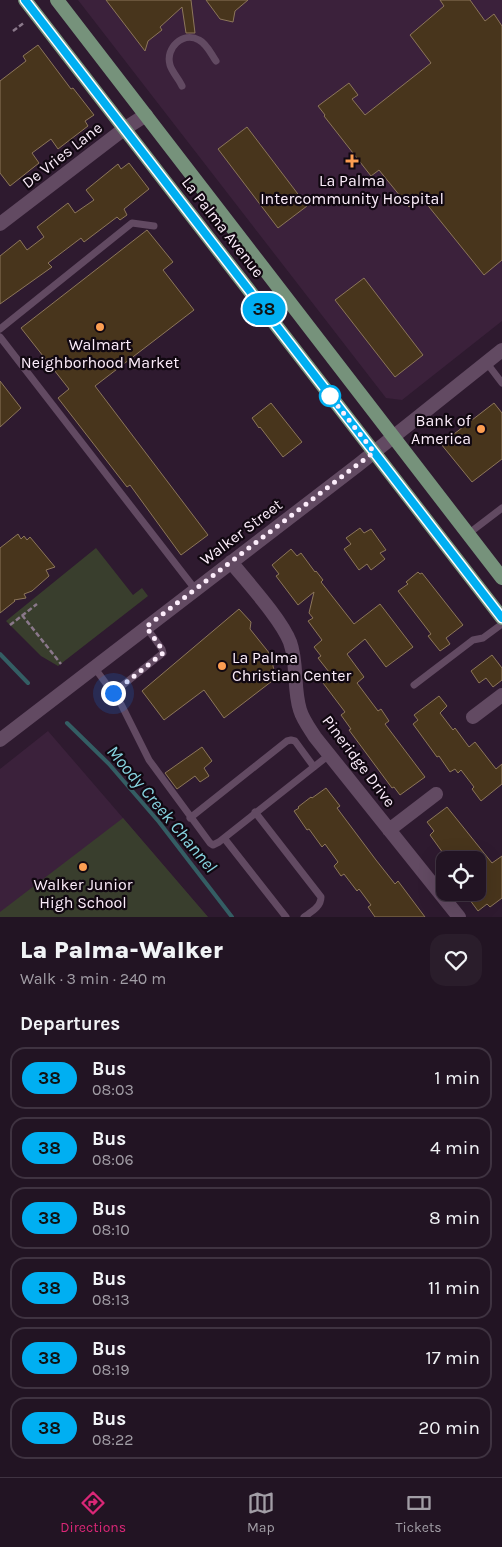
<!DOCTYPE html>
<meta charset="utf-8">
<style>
:root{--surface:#221423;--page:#2a1d2b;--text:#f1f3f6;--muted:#a29ea6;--line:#3f3341;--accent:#db2777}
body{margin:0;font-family:Karla,sans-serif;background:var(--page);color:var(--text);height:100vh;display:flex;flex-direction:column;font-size:19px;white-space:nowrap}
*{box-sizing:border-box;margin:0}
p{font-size:16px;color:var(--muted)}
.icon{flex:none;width:28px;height:28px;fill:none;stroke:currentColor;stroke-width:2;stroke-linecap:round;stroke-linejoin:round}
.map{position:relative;height:917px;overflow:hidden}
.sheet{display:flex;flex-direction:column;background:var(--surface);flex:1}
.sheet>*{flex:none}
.badge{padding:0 10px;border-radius:16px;font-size:18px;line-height:32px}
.buttons{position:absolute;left:436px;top:851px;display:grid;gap:10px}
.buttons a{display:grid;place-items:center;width:50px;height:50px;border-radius:10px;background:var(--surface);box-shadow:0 5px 20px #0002,0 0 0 1px var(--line);font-size:25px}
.you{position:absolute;width:25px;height:25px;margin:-12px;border:4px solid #fff;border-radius:50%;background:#1a73e8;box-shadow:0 0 0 8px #1a73e833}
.map>.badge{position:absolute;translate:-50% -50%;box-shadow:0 0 0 2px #fff}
h2{padding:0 20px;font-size:19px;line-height:45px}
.round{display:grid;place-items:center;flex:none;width:52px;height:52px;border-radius:15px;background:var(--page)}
.head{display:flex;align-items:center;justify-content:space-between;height:85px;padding:0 20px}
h1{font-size:24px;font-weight:800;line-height:38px}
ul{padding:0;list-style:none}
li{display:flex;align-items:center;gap:15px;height:62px;margin:0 10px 8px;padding:0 10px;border:2px solid var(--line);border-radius:15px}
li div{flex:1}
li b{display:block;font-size:19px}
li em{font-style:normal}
li .badge{min-width:55px;font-weight:700;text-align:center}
.tabs{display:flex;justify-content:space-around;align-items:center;height:70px;border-top:1px solid var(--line);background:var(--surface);font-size:14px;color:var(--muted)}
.tabs a{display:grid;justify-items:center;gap:2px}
.tabs .on{color:var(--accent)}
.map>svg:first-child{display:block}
</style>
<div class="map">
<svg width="502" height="917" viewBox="0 0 502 917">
<rect width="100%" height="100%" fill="#2e1a2f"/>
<path fill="#3b213b" d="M78,0H502V321L402,400L386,398Z
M48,731L123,818L208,917H0V769Z"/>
<path fill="#393e2d" d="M96,548L133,595L142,588L148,596L58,666L41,656L6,621Z
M123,818L208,917H0V912Z"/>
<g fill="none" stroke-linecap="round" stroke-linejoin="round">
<path stroke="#345e64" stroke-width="4" d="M0,654L28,683
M67,723L109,764L159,822L232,917"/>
</g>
<path fill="#48351c" stroke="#8c765a" d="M106,0H191L195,33H186L182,7L160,27L162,30L148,41L145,51Z
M206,0H248L235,11L233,22L220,19Z
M440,0H470L485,21L494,14L502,26V260L484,275L421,197L409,207L379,170L371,176L324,116L325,115L318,106L349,83L358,95L352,99L365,115L431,63L410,35L444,6Z
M38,45L71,89L73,88L94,115L85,121L88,126L58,149L51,139L32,153L39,163L10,186L0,173V81L26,61L23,56Z
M247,127L307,206L278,228L218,149Z
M129,163L149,189L124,209L127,215L120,220L117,217L84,242L81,238L48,263L52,267L0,304V256L20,240L27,250L44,237L37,227L68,203L75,213L94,200L86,190L118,164L121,169Z
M147,230L173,262L163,270L194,310L95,386L208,535L181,555L130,485L127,487L58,398L69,389L21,328Z
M364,278L423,355L395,377L335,300Z
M0,381L21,408L0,427Z
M271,403L302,442L283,457L260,427L259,428L252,418Z
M494,403L502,413V459L472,482L441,444Z
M360,528L364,533L371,529L386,550L380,553L385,559L371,570L367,564L359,570L344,549L351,544L346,538Z
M18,534L21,539L24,536L27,540L30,537L55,567L46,570L49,576L32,591L24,594L26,598L14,600L15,601L0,613V548Z
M291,549L297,556L301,553L315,572L316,571L323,580L321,582L354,624L380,604L413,647L386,667L365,639L347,654L364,677L357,683L378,711L381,709L389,721L385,724L425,777L400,795L394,787L392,788L349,730L351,729L341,715L345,712L320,679L329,672L318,658L321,656L314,647L322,640L308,621L313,618L309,613L314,592L298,605L276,576L279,574L272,565Z
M418,572L420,574L422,573L463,625L446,638L450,644L440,651L428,636L431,634L398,591L408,584L406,582Z
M239,609L251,622L250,629L270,654L276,678L224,718L204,690L164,720L142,691Z
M492,655L502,668V680L493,687L486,678L479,683L471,671Z
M439,696L447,706L440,713L453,730L455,728L469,747L475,742L496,769L502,764V784L481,801L472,789L474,787L461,770L458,773L455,769L450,772L439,756L437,757L413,724L418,720L414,715Z
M202,747L212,761L204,768L209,776L200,782L195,776L177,789L165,773Z
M326,788L340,806L337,808L376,860L395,884L398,881L425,917H375L368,907L371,905L359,889L357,891L344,874L341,876L334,866L338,862L325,844L322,847L309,829L307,830L294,811L299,808L298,807L311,797L312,798Z
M447,807L492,863L502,856V898L490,907L487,904L478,911L464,892H478V860H448L430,835L434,831L427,822Z"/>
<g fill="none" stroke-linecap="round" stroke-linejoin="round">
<path stroke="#8a788a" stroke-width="2.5" stroke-dasharray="5 2.5" stroke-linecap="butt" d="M13,31L25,22
M22,615L61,664
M10,625L37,604"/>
<path stroke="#624a62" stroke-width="7" d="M182,86C179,79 172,72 170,65C165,48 183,31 199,40C207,44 211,54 216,61
M0,329L132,223L154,226
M0,337L195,589
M486,362L502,383
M468,534L502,508
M94,667L121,704L149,760L210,843L213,845L219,842L329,755
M414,685L473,640L483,638L502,624
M113,693L163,653L162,649L146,627
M255,812L321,897C321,907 311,912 304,917
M190,818L287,741L291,740L295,741L314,767
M224,838L286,917"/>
<path stroke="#624a62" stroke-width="14" d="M0,224L124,129L146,115
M231,562C248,583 281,619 290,642C298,664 293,688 300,710C303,720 310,729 315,737L459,917
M473,717L502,695
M389,830L436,794"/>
<path stroke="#624a62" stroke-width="14" d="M0,740L358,465L502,350"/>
<path stroke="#76927b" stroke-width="14" d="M25,0L502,618
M57,0L502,578"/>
</g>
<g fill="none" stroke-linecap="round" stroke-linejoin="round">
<defs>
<path id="line" d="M25,0L502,618"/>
</defs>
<use href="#line" stroke="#fff" stroke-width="11"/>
<use href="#line" stroke="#00aff2" stroke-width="8"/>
<path stroke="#fcedfb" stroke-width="5" stroke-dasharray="0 9" d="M113,693L163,653L162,649L146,627L374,452L330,396"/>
</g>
<g fill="#fc9e52" stroke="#110811" stroke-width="2">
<path d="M349.5 153.5h5v5h5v5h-5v5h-5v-5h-5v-5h5z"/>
<circle cx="100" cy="327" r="5"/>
<circle cx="481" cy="429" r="5"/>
<circle cx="222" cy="666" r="5"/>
<circle cx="83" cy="867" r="5"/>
</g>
<circle fill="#fff" stroke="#00aff2" stroke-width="2.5" cx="330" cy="396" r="10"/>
<g text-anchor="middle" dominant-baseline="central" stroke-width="4.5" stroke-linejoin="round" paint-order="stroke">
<g font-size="16" fill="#fcedfb" stroke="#110811">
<text transform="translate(62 155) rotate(-38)">De Vries Lane</text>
<text transform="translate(223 227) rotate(52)">La Palma Avenue</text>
<text transform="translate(241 532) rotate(-37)">Walker Street</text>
<text transform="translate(359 761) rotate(53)">Pineridge Drive</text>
</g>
<g font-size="16" fill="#fcedfb" stroke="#110811">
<text x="352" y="180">La Palma<tspan x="352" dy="18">Intercommunity Hospital</tspan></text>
<text x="100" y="344">Walmart<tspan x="100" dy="18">Neighborhood Market</tspan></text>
<text x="471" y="420" text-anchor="end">Bank of<tspan x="471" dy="18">America</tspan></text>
<text x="232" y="657" text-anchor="start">La Palma<tspan x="232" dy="18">Christian Center</tspan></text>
<text x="83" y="884">Walker Junior<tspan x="83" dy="18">High School</tspan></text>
</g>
<g font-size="18" font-style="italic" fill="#87d4e0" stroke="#110811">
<text transform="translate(162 809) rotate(50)">Moody Creek Channel</text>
</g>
</g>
</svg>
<div class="buttons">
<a><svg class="icon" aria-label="locate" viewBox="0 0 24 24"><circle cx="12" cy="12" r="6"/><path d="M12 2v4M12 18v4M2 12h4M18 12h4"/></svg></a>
</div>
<div class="you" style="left:113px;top:693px"></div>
<b class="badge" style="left:264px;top:309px;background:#00aff2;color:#111">38</b>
</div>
<section class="sheet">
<div class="head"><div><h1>La Palma-Walker</h1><p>Walk · 3 min · 240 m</p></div><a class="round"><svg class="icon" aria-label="heart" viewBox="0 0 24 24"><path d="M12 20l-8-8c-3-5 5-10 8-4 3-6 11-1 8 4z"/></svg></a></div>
<h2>Departures</h2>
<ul>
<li><span class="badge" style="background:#00aff2;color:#111">38</span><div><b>Bus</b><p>08:03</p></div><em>1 min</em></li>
<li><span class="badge" style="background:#00aff2;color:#111">38</span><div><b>Bus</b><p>08:06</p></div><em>4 min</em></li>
<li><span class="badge" style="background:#00aff2;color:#111">38</span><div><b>Bus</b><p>08:10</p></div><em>8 min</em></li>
<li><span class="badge" style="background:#00aff2;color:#111">38</span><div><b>Bus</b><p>08:13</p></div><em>11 min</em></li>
<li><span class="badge" style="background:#00aff2;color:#111">38</span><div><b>Bus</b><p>08:19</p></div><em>17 min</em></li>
<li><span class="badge" style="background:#00aff2;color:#111">38</span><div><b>Bus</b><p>08:22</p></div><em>20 min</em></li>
</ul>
</section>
<nav class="tabs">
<a class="on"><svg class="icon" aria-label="directions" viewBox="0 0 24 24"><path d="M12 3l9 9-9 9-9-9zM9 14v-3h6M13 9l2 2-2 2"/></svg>Directions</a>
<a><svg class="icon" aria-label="map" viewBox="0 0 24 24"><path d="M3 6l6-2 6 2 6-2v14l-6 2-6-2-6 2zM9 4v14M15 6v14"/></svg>Map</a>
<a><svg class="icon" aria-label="tickets" viewBox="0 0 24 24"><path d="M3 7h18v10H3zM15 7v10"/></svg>Tickets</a>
</nav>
